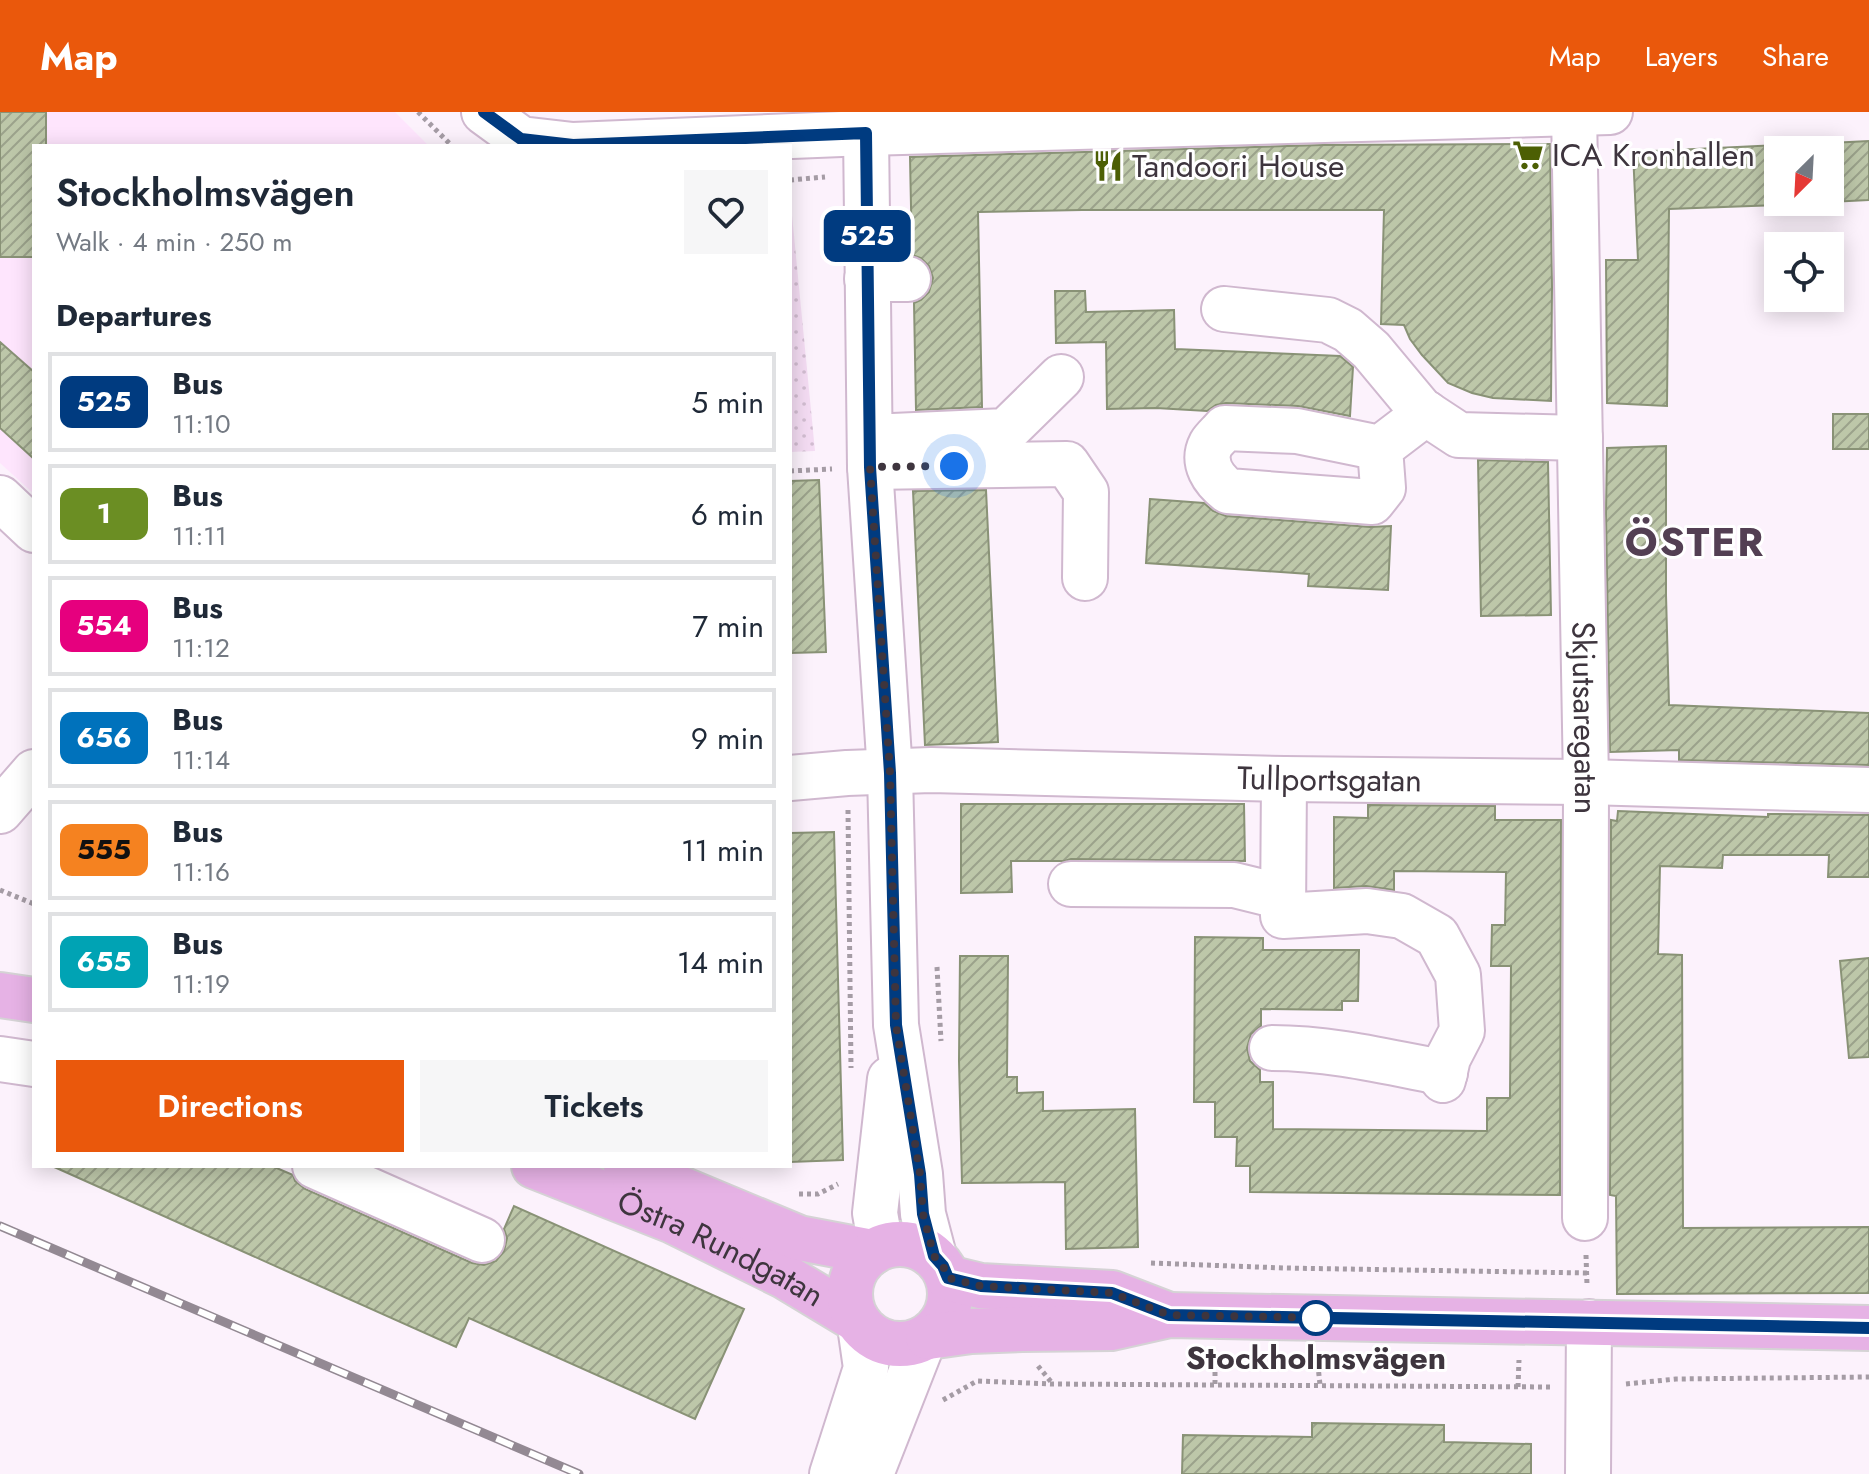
<!DOCTYPE html>
<meta charset="utf-8">
<style>
:root{--surface:#fff;--page:#f6f6f7;--text:#1f2937;--muted:#747a83;--line:#e0e1e3;--accent:#ea580c}
body{margin:0;font-family:Jost,sans-serif;background:var(--page);color:var(--text);height:100vh;display:flex;flex-direction:column;font-size:30px;white-space:nowrap}
*{box-sizing:border-box;margin:0}
p{font-size:26px;color:var(--muted)}
.icon{flex:none;width:44px;height:44px;fill:none;stroke:currentColor;stroke-width:2;stroke-linecap:round;stroke-linejoin:round}
.map{position:relative;flex:1;overflow:hidden}
.drawer{position:absolute;left:32px;top:32px;width:760px;height:1024px;display:flex;flex-direction:column;background:var(--surface);border-radius:0px;box-shadow:0 4px 20px #0003}
.drawer>*{flex:none}
.badge{padding:0 16px;border-radius:12px;font-size:28px;line-height:52px}
.needle{width:52px;rotate:204deg}
.controls{position:absolute;left:1764px;top:24px;display:grid;gap:16px}
.controls a{display:grid;place-items:center;width:80px;height:80px;border-radius:0px;background:var(--surface);box-shadow:0 4px 20px #0003;font-size:40px}
.you{position:absolute;width:40px;height:40px;margin:-20px;border:6px solid #fff;border-radius:50%;background:#1a73e8;box-shadow:0 0 0 12px #1a73e833}
.map>.badge{position:absolute;translate:-50% -50%;box-shadow:0 0 0 4px #fff}
h2{padding:0 24px;font-size:30px;line-height:72px}
.round{display:grid;place-items:center;flex:none;width:84px;height:84px;border-radius:0px;background:var(--page)}
.head{display:flex;align-items:center;justify-content:space-between;height:136px;padding:0 24px}
h1{font-size:38px;font-weight:600;line-height:60px}
.cta{display:flex;gap:16px;margin-top:auto;padding:16px 24px}
.cta a{flex:1;height:92px;border-radius:0px;background:var(--accent);color:#fff;font-size:32px;font-weight:600;line-height:92px;text-align:center}
.cta a+a{background:var(--page);color:var(--text)}
ul{padding:0;list-style:none}
li{display:flex;align-items:center;gap:24px;height:100px;margin:0 16px 12px;padding:0 8px;border:4px solid var(--line);border-radius:0px}
li div{flex:1}
li b{display:block;font-size:30px}
li em{font-style:normal}
li .badge{min-width:88px;font-weight:700;text-align:center}
header{display:flex;align-items:center;gap:48px;box-sizing:border-box;height:112px;padding:0 40px;background:var(--accent);color:#fff}
header strong{font-size:38px}
nav{display:flex;gap:44px;margin-inline-start:auto;font-size:28px}
.map>svg:first-child{display:block}
</style>
<header>
<strong>Map</strong>
<nav><a>Map</a><a>Layers</a><a>Share</a></nav>
</header>
<div class="map">
<svg width="1869" height="1362" viewBox="0 0 1869 1362">
<defs>
<pattern id="grass-dots" width="8" height="8" patternUnits="userSpaceOnUse" patternTransform="scale(2)"><rect width="8" height="8" fill="#f4dcf3"/><path d="M2 2h.1M6 6h.1" fill="none" stroke="#d2bdd1" stroke-width="1.8" stroke-linecap="round"/></pattern>
<pattern id="building-hatch" width="6" height="6" patternUnits="userSpaceOnUse" patternTransform="scale(2)"><rect width="6" height="6" fill="#bdc7a9"/><path d="M-1 1l2-2M0 6l6-6M5 7l2-2" fill="none" stroke="#9ba28b"/></pattern>
</defs>
<rect width="100%" height="100%" fill="#fcf2fc"/>
<path fill="#fee5fd" d="M0,0H395L429,34H34V382L0,351Z"/>
<path fill="url(#grass-dots)" d="M790,83L815,339L790,340Z"/>
<path fill="url(#building-hatch)" stroke="#899276" stroke-width="2" d="M0,0H46V34H34V145H0Z
M1869,29V88L1830,90V31Z
M1550,32L1552,175L1551,289L1493,286L1472,281L1448,271L1422,243L1410,227L1404,213L1381,212L1384,98H1082L978,100L982,295L916,298L914,191L921,188L929,180L933,166L929,154L921,146L912,143L910,45L1323,33Z
M1778,33V93L1669,97L1667,294L1607,291L1606,148H1638L1633,40Z
M1055,179H1085L1086,200L1174,198L1175,237L1340,244L1353,255L1350,304L1298,294L1226,291L1216,293L1207,299L1156,296L1107,297L1106,230L1056,231Z
M0,230L34,260V347L0,316Z
M1833,302H1869V337H1833Z
M1666,334V483L1669,593L1869,601V653L1679,648V638L1610,640L1606,402L1607,336Z
M1478,348L1548,350L1551,503L1481,504Z
M819,368L826,540L790,541V369Z
M986,378L998,630L925,633L913,379Z
M1150,387L1204,391L1213,399L1226,404L1370,415L1391,414L1388,478L1308,474L1309,462L1146,451Z
M961,692H1244L1245,749L1071,747L1064,749H1011L1012,780L961,781Z
M1368,693L1495,694V708H1561L1560,1083L1250,1080V1054H1236L1237,1025H1215V990H1194L1195,825L1263,826V838H1359L1358,889H1342V898L1261,897V914L1251,922L1247,936L1250,949L1260,958V970H1273V1017L1487,1019V986H1510L1511,854H1491L1492,813H1505L1506,760L1394,759V778L1366,774L1334,776V705L1368,706Z
M1618,699L1768,705V702L1869,703V765H1828L1829,743H1723L1722,756L1660,754L1658,842L1682,843L1683,1116L1869,1115V1181L1617,1182L1616,1084L1610,1083L1611,708L1617,709Z
M834,720L843,1048L790,1050V721Z
M960,844H1008L1007,965H1017V981L1043,980V999L1135,997L1138,1135L1066,1137L1065,1070L962,1071L959,949Z
M1869,846V945L1849,946L1840,849Z
M52,1054H272L293,1063L295,1069L305,1077L472,1151L484,1153L496,1149L504,1139L507,1126L504,1117L514,1094L744,1197L695,1307L469,1206L456,1235Z
M1312,1311L1444,1313V1330L1531,1332V1362H1182L1183,1323L1312,1325Z"/>
<g fill="none" stroke-linecap="round" stroke-linejoin="round">
<defs>
<g id="minor">
<path d="M484,0L521,27L573,33L866,21L1610,0"/>
<path id="s1" d="M1574,0L1586,670L1585,1106"/>
<path d="M866,21L870,355L890,661L896,913L920,1062L923,1102L934,1144"/>
<path d="M867,167H908"/>
<path d="M1224,197L1328,208L1348,218L1371,238L1421,298L1459,323L1580,326"/>
<path d="M870,325L1006,319L1061,265"/>
<path d="M1380,336L1383,376L1372,390L1228,379C1214,368 1201,351 1211,332C1214,327 1221,321 1225,316L1297,319L1380,336L1426,301"/>
<path d="M870,355L1067,352L1086,380L1085,466"/>
<path d="M0,386L34,418"/>
<path id="s2" d="M790,666L847,661L931,658L1284,667L1586,670L1869,678"/>
<path d="M1284,667L1283,804L1367,799L1402,804L1437,824L1458,863L1462,919L1448,946L1443,968"/>
<path d="M0,699L34,660"/>
<path d="M1071,772L1234,773L1283,785"/>
<path d="M1272,936C1331,936 1388,950 1445,961"/>
<path d="M0,947L34,952"/>
<path d="M315,1054L482,1128"/>
<path d="M881,1135L875,1101L890,967"/>
<path d="M832,1362L866,1256L860,1214"/>
<path d="M871,1362L924,1227"/>
<path d="M1588,1362L1589,1210"/>
</g>
<g id="major">
<path d="M0,883L34,888"/>
<path id="s3" d="M534,1054L673,1109L784,1164L857,1208"/>
<path d="M626,1054L799,1126L873,1140"/>
<circle cx="900" cy="1182" r="50"/>
<path d="M948,1166L981,1174L1112,1181L1169,1203"/>
<path d="M928,1225L971,1219L1022,1217L1111,1216L1169,1203L1869,1216"/>
</g>
</defs>
<use href="#minor" stroke="#d0b8cf" stroke-width="48"/>
<use href="#major" stroke="#d5d3d5" stroke-width="48"/>
<path stroke="#a59ca5" stroke-width="5" stroke-dasharray="4 4" stroke-linecap="butt" d="M418,0L452,34
M790,68L825,65
M790,359L832,357
M848,698L851,956
M0,778L34,792
M937,855L941,929
M799,1082H818L838,1072
M1586,1143L1587,1173
M1151,1151L1284,1156L1587,1161
M1317,1244L1320,1273
M1038,1254L1052,1271
M1215,1272V1242
M1626,1272L1676,1267L1869,1265
M1518,1275L1519,1248
M943,1288L977,1269L1053,1272L1552,1275"/>
<use href="#minor" stroke="#fff" stroke-width="44"/>
<use href="#major" stroke="#e6b2e5" stroke-width="44"/>
<defs>
<path id="rail" d="M0,1114L579,1362"/>
</defs>
<use href="#rail" stroke="#938993" stroke-width="9"/>
<use href="#rail" stroke="#fff" stroke-width="6" stroke-dasharray="18" stroke-linecap="butt"/>
</g>
<g fill="none" stroke-linecap="round" stroke-linejoin="round">
<defs>
<path id="line" d="M484,0L521,27L573,33L866,21L870,355L890,661L896,913L920,1062L923,1102L934,1144L943,1154L948,1166L981,1174L1112,1181L1169,1203L1869,1216"/>
</defs>
<use href="#line" stroke="#fff" stroke-width="18"/>
<use href="#line" stroke="#003b80" stroke-width="12"/>
<path stroke="#3e353e" stroke-width="8" stroke-dasharray="0 14.4" d="M954,354L870,355L890,661L896,913L920,1062L923,1102L934,1144L943,1154L948,1166L981,1174L1112,1181L1169,1203L1329,1206H1316"/>
</g>
<defs>
<symbol id="supermarket-bare" viewBox="-9 -9 18 18"><path d="M-6-5.5h2.5l.6 2H6L4.5 2H-2.5L-4.4-4H-6ZM-1.5 3.2a1.3 1.3 0 1 0 .1 0ZM3 3.2a1.3 1.3 0 1 0 .1 0Z" fill="#4c5f04" stroke="#fff" stroke-width="2.5" paint-order="stroke"/></symbol>
<symbol id="restaurant-bare" viewBox="-9 -9 18 18"><path d="M-5-6h1v4h1v-4h1v4h1v-4h1v5L-1.5 .5V6h-2V.5L-5-1ZM5-6V6H3V1.5H1.5Q1.5-4 5-6Z" fill="#4c5f04" stroke="#fff" stroke-width="2.5" paint-order="stroke"/></symbol>
</defs>
<g fill-rule="evenodd">
<use href="#supermarket-bare" x="1506" y="21" width="44" height="44"/>
<use href="#restaurant-bare" x="1086" y="32" width="44" height="44"/>
</g>
<circle fill="#fff" stroke="#003b80" stroke-width="4" cx="1316" cy="1206" r="16"/>
<g text-anchor="middle" dominant-baseline="central" stroke-width="6" stroke-linejoin="round" paint-order="stroke">
<g font-size="32" fill="#3e353e" stroke="#fff" text-anchor="start">
<text x="1552" y="43">ICA Kronhallen</text>
<text x="1132" y="54">Tandoori House</text>
</g>
<g font-size="32" fill="#3e353e" stroke="#fff">
<text stroke="none"><textPath href="#s1" startOffset="606">Skjutsaregatan</textPath></text>
<text stroke="none"><textPath href="#s2" startOffset="540">Tullportsgatan</textPath></text>
<text stroke="none"><textPath href="#s3" startOffset="204">Östra Rundgatan</textPath></text>
</g>
<g font-size="32" font-weight="bold" fill="#3e353e" stroke="#fff">
<text x="1316" y="1246">Stockholmsvägen</text>
</g>
<g font-size="40" font-weight="bold" letter-spacing="2" fill="#533f53" stroke="#fff">
<text x="1695" y="430">ÖSTER</text>
</g>
</g>
</svg>
<div class="controls">
<a><svg class="needle" viewBox="-14 -14 28 28"><path d="M0-13l5 13h-10z" fill="#e53935"/><path d="M0 13l5-13h-10z" fill="#747a83"/></svg></a>
<a><svg class="icon" aria-label="locate" viewBox="0 0 24 24"><circle cx="12" cy="12" r="6"/><path d="M12 2v4M12 18v4M2 12h4M18 12h4"/></svg></a>
</div>
<div class="you" style="left:954px;top:354px"></div>
<b class="badge" style="left:867px;top:124px;background:#003b80;color:#fff">525</b>
<section class="drawer">
<div class="head"><div><h1>Stockholmsvägen</h1><p>Walk · 4 min · 250 m</p></div><a class="round"><svg class="icon" aria-label="heart" viewBox="0 0 24 24"><path d="M12 20l-8-8c-3-5 5-10 8-4 3-6 11-1 8 4z"/></svg></a></div>
<h2>Departures</h2>
<ul>
<li><span class="badge" style="background:#003b80;color:#fff">525</span><div><b>Bus</b><p>11:10</p></div><em>5 min</em></li>
<li><span class="badge" style="background:#6b8e23;color:#fff">1</span><div><b>Bus</b><p>11:11</p></div><em>6 min</em></li>
<li><span class="badge" style="background:#e6007e;color:#fff">554</span><div><b>Bus</b><p>11:12</p></div><em>7 min</em></li>
<li><span class="badge" style="background:#0072bc;color:#fff">656</span><div><b>Bus</b><p>11:14</p></div><em>9 min</em></li>
<li><span class="badge" style="background:#f58220;color:#111">555</span><div><b>Bus</b><p>11:16</p></div><em>11 min</em></li>
<li><span class="badge" style="background:#00a3b4;color:#fff">655</span><div><b>Bus</b><p>11:19</p></div><em>14 min</em></li>
</ul>
<div class="cta"><a>Directions</a><a>Tickets</a></div>
</section>
</div>
